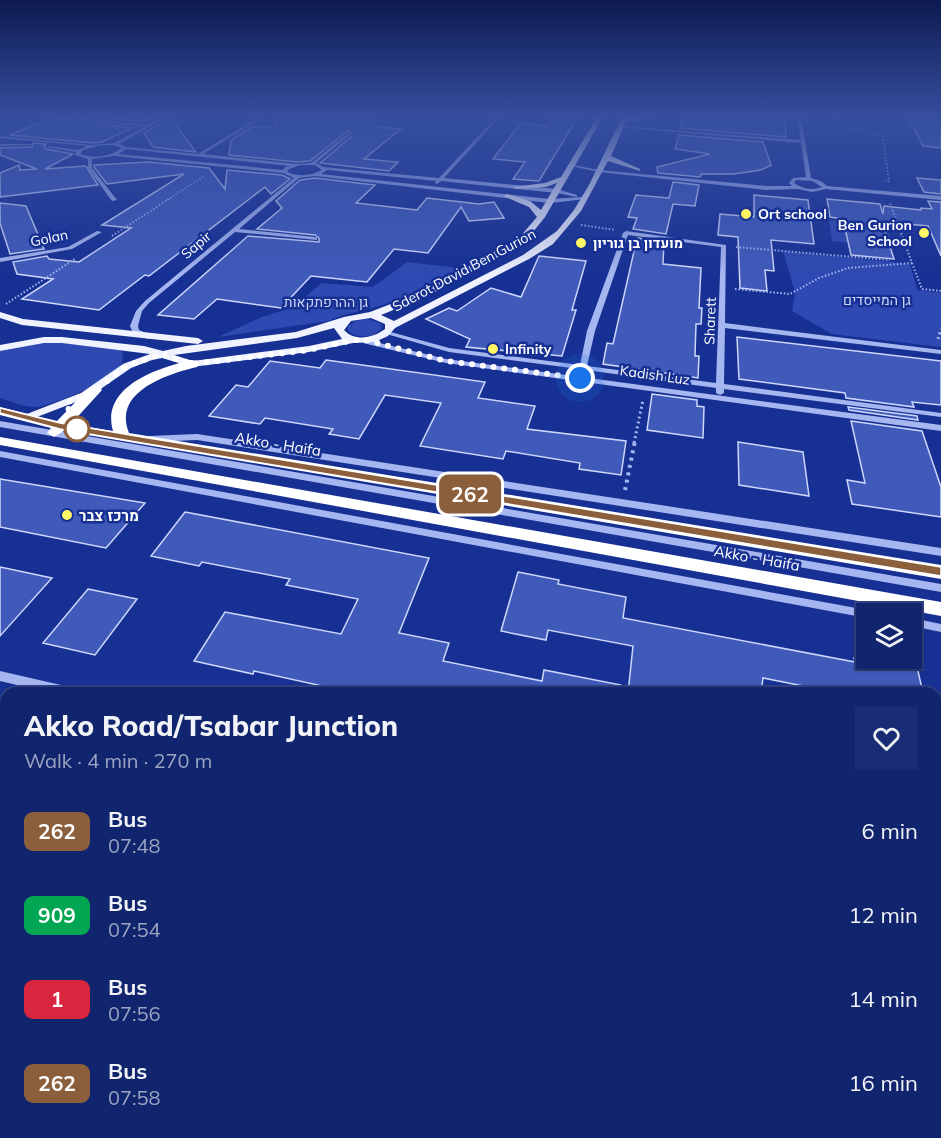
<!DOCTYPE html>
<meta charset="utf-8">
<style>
:root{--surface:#11246e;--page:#1a2c73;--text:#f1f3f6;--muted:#9ca4c2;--line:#304181}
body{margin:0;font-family:Mulish,Heebo,sans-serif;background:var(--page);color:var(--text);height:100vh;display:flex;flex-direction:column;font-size:22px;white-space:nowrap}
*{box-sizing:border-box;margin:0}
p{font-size:20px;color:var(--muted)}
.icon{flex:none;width:33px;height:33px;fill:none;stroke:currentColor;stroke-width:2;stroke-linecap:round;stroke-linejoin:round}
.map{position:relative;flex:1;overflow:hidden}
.drawer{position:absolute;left:0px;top:687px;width:942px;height:452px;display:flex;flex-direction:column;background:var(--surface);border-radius:18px 18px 0 0;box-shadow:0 2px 4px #0004,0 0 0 2px var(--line)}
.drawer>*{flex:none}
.badge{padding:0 12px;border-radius:9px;font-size:21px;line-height:39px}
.controls{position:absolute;left:856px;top:603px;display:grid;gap:12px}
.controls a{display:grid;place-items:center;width:66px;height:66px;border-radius:0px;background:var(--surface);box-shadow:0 2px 4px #0004,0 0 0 2px var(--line);font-size:30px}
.you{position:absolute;width:30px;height:30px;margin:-15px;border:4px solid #fff;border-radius:50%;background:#1a73e8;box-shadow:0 0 0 9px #1a73e833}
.map>.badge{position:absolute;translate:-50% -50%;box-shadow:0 0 0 3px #fff}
.round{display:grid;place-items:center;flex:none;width:63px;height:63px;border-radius:0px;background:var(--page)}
.head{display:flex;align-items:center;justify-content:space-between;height:102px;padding:0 24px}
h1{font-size:28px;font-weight:800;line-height:45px}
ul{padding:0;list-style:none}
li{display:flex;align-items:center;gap:18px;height:84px;padding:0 24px}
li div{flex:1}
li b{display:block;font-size:22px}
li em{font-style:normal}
li .badge{min-width:66px;font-weight:700;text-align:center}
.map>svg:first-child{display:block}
</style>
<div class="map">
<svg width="941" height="1138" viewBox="0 0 941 1138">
<rect width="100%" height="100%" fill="#173093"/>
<path fill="#2e4ab2" d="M829,220L886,226L893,247L832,241Z
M783,251L910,264L917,290L941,293V347L832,334L792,311L795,293Z
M407,262L467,269C436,283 405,299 372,308C357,312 343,314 328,321L218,337L262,317L294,307L321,283L373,287Z
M367,319L380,323L382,328C373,338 359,339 348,331V326L356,321Z
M58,342L120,350L122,352C123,357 123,362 120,366C110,381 55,405 36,407C25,408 11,401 0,398V351L43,343Z
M83,1133L259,1132V1133L257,1138H81Z"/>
<path fill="#405aba" stroke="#cdd7fb" stroke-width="1.5" d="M53,117L62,119L132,128L102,142L92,143L10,135Z
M95,117H157L144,122Z
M275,117H371L378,127L401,129L364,159L398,162L389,171L320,163L352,136L349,130L310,161L297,162L229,155L231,140L252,127L275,126Z
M554,117H578L539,181L513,179L525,162L493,159L521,123L548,126Z
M683,117H784L786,137L680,128Z
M908,117H941V148L923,146Z
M172,120L196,152L153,147L144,133L164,121Z
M679,135L763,142L771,165L761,170L734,174H701L700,177L658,173L657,167L710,154L675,149Z
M33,143L46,144L44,146L46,149L73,154L45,169L86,166L98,185L0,197V173L19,165L20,170L37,169L0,155V148L32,147Z
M148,162L209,168L225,189L227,170L282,175L290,179L271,194L265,187L149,276L145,275L99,310L22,299L53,279L17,274L13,262L47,256L49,259L79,262L131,228L102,225L184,174L107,184L94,167V165Z
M315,178L375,185L356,203L417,210L427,198L479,204L494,202L504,218L469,221L461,207L428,253L394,249L367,282L311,276L281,308L217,299L194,319L158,315L248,236L319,242V238L315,235L257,229L282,208L276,201L300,180Z
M917,178L941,180V194L924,192Z
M673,182L699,185L695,206L673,204L666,234L633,229L637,218L628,217L636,195L669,198Z
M754,195L808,200L814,244L771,240L774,271L765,270L767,291L740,288L738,237L718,235L720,214L754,217Z
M827,199L880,204L883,214L884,206L921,210V208L932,209L928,201L941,202V256L928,226L886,222H882L894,259L851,255L843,219L830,217Z
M0,203L26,206L44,249L10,254L0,223Z
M637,238L664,242L663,264L701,268L699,308H702L701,324H696L695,356H699L698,378L603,364L607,343L613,344Z
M539,256L586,261L572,310H576L562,356L466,347L470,339L426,319L449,308L457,311L491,288L521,297Z
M737,337L941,361V405L912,402L914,407L846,398L845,393L739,379Z
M326,360L485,382L478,398L535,406L527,429L626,441L621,475L579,469L580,463L506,451L503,459L420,446L441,403L385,395L359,439L329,434L333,429L265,418L260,424L209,416L236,385L248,387L270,361L320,368Z
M652,394L697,400V406L704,407L703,438L647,430Z
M848,407L917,416L918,420L849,410Z
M851,421L922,431L941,487V517L852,504L847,480L865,483Z
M738,442L803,452L809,496L739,485Z
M0,479L145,503L106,548L0,527Z
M185,512L429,558L399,633L449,643L443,661L542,681L544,670L621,685L620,693H354L254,671L253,674L194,661L225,612L341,634L358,599L286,585L290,579L202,562L199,566L151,556Z
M0,567L52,578L0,636Z
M518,572L559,580L558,584L626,597L623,618L855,662L854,658H915L923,693H838L763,678L761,693H628L633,646L548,630L546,640L501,631Z
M88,589L137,599L95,655L43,643Z"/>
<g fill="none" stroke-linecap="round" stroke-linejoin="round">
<path stroke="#a6b6f0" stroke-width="1.5" stroke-dasharray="1.5 2" stroke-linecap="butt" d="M838,117L839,125L883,137L889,181H885
M167,200L204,176"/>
<path stroke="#a6b6f0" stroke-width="2" stroke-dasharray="1.5 2" stroke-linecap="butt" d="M581,225L615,230
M112,236L169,199
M736,247L890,260
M912,263L922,289L941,291
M735,289L790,294L819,278L848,268L912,263L890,203
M6,304L75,259"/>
<path stroke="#a6b6f0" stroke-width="3" stroke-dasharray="2 3" stroke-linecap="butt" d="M938,339L941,329
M634,443L643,400"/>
<path stroke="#a6b6f0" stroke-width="4" stroke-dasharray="3 4.5" stroke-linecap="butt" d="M625,490L635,441"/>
<path fill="#a6b6f0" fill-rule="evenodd" d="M62,117C90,117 117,124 144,124C153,124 158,117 167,117L119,144L126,147L198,154L259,117H264L203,154L297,164L311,163L349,132L351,134L316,163L323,167L439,178L496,117H500L444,178L557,189L577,195V197L557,193L441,181L437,184L435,183L436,181L327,170L321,174L550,199L583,197L586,199L550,203L315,176L299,178L239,229L315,237L317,238V240L235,232L149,303L142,311L138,326L139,330L151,335L152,337L148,339L133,333L130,326L136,311L145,301L294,178L283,173L114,156L92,159V168L117,200L112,201L88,168V159L75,155L76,152L46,147L48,146L78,150L87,146L0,138V136L92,145L114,143L144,127ZM101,145H114L122,148C109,157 94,159 80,154L83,150ZM126,149L290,166L285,167L283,170L119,154ZM301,165H315L322,170C310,176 299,177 287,172L289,169Z
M645,117H659L623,122L621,121Z
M797,117H801L811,178L821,181L827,186L941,196V200L826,189L812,192L798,189L766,190L599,172L571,166L573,165L599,170L766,186H792L789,183L793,178L806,177L801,143L618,127L620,126L801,140ZM796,180L812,181L822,187C812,191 803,189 794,183Z
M0,144H30L32,145L0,146Z
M97,231L102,232L72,249L0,262V258L68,247Z
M626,231L726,245L725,323L941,350V354L725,328L724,384L941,413V417L724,389V393L720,395L716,393V388L586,370L585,374H582L578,372L579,369L449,352L383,333L387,331L449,348L580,365L587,331L623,233ZM628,235L721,247L716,383L587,366L595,331Z
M363,339L446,359L941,425V431L446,363L363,343Z
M0,421L941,584V592L0,427Z
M197,434L941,548V556L197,440L149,442L145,439L149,436Z
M0,451L867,610L872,614H867V618L0,457Z
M912,618L941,624V632L912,626Z
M0,671L74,688L78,689L80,693H51L0,681Z
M936,885L941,887V903L936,901Z
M649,1132H667L666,1138H648Z"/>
<path fill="#f0f2ff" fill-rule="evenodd" d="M597,117H603L545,217L525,242L428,296L381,315L394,321L523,255L557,231L574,210L589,185L622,117H628L611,156L640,169V171L608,161L581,211L553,244L529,259L395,328L388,336L375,342L353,343L309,352L192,367L162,358L152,360L131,368L89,397L29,420L25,421L19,417L81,393L123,364L150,354L62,343H44L0,351V345L44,337H62L144,346L163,351L186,346L296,332L344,317L370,312L422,292L519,238L537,217L529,207L503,196L507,194L530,201L541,210L557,183L546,187L516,189L512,187L545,183L561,177ZM371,318L385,324V329C373,338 355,342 344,330L351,321ZM334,328L342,339L309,346L193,361L174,355L297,338Z
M0,312L23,319L198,338L203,341L198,344L22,325L0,318Z"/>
<path fill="#fff" fill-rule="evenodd" d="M192,360L197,361L198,364L197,367C167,374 112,392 129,433L941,565V579L64,431L54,437L47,433L51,428L0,415V407L57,421L90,387L95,386L102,390L71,424L113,431C100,386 160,367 192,360Z
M0,437L941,602V616L0,445Z"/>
</g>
<linearGradient id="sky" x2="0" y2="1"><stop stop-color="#0d1a51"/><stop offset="0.42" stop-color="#364e9e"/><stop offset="1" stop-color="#364e9e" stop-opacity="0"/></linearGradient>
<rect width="941" height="277" fill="url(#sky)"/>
<path fill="#8b5e3c" stroke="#fff" stroke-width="1.5" d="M0,408L60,423L142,437L941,567V576L142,443L60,429L0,413Z"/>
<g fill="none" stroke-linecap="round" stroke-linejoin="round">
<path stroke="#fff" stroke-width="6" stroke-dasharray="0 10.8" d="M77,429L66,403L95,390L127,366L161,354L192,364L309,350L353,340H366L446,361L580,378"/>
</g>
<g fill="#fff766" stroke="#173093" stroke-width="2">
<circle cx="746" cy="214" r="6"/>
<circle cx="924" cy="233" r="6"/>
<circle cx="581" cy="243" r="6"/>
<circle cx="493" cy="349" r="6"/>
<circle cx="67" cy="515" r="6"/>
</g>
<circle fill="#fff" stroke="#8b5e3c" stroke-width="3" cx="77" cy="429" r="12"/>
<g text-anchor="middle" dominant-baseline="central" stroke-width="5" stroke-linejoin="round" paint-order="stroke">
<g font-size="14" font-weight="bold" fill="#fff" stroke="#173093" text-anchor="start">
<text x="758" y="214">Ort school</text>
<text x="912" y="225" text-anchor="end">Ben Gurion<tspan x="912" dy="16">School</tspan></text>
<text x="593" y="243">מועדון בן גוריון</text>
<text x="505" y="349">Infinity</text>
</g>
<g font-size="14" fill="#fff" stroke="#173093">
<text transform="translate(49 238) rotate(-12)">Golan</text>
<text transform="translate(196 245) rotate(-40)">Sapir</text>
<text transform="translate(464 270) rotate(-28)">Sderot David Ben Gurion</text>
<text transform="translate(710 321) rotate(-88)">Sharett</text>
<text transform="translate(655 375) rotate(8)">Kadish Luz</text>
</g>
<g font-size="14" fill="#cdd7fb" stroke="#173093">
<text x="877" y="300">גן המייסדים</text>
<text x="326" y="302">גן ההרפתקאות</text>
</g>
<g font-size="15" fill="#fff" stroke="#173093">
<text transform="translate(278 444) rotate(9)">Akko - Haifa</text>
<text transform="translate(757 558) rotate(10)">Akko - Haifa</text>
</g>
<g font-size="15" font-weight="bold" fill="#fff" stroke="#173093" text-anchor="start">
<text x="79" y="515">מרכז צבר</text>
</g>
</g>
</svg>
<div class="controls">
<a><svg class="icon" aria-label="layers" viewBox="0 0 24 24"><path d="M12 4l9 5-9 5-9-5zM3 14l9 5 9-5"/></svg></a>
</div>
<div class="you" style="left:580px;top:378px"></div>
<b class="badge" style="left:470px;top:494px;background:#8b5e3c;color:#fff">262</b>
<section class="drawer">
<div class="head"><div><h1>Akko Road/Tsabar Junction</h1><p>Walk · 4 min · 270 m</p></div><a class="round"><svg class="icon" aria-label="heart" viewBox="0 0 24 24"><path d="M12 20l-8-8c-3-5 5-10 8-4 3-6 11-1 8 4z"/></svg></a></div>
<ul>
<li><span class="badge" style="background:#8b5e3c;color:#fff">262</span><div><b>Bus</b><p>07:48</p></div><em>6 min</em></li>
<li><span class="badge" style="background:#00a651;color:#fff">909</span><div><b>Bus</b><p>07:54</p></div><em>12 min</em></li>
<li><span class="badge" style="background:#d7263d;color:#fff">1</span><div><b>Bus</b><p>07:56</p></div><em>14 min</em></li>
<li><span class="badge" style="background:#8b5e3c;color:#fff">262</span><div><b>Bus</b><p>07:58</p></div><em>16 min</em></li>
</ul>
</section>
</div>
